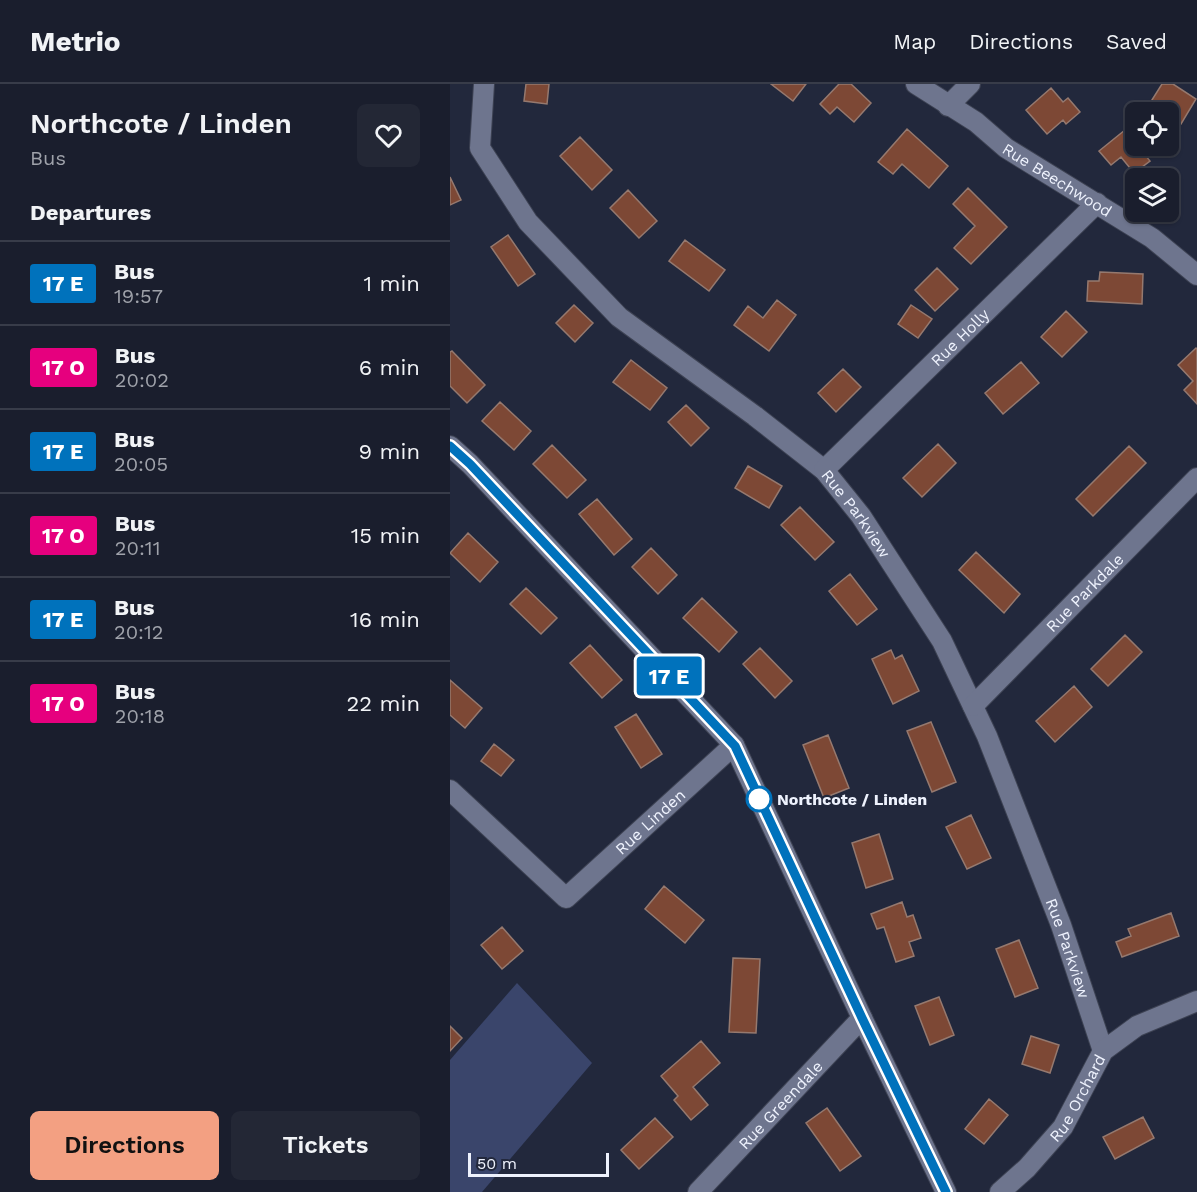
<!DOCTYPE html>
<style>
:root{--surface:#1a1e2d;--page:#232735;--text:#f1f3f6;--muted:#9fa2aa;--line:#383c49;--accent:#f3a082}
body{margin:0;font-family:"Work Sans",sans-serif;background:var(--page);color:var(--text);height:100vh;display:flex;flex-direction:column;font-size:22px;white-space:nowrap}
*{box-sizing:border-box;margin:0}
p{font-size:20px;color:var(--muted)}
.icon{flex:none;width:33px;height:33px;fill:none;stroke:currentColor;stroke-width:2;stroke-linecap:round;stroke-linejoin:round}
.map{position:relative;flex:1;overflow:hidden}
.sheet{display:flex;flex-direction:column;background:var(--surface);width:450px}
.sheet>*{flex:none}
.badge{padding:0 12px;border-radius:4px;font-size:21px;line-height:39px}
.fabs{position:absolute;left:675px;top:18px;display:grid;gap:12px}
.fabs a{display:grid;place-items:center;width:54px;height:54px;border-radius:9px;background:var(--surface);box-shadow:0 2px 4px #0004,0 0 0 2px var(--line);font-size:30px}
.scale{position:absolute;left:18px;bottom:15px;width:141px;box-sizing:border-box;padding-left:6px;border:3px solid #eef2fd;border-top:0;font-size:16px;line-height:21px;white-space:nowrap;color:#eef2fd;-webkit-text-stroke:4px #22283c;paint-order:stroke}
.map>.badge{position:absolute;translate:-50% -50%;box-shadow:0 0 0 3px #fff}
h2{padding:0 30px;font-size:22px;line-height:54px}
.round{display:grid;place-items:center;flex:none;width:63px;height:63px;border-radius:9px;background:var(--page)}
.summary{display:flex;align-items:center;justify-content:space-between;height:102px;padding:0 30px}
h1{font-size:28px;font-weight:600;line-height:45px}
.action{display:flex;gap:12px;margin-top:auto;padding:12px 30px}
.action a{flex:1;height:69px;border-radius:9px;background:var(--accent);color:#111;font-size:24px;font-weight:600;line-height:69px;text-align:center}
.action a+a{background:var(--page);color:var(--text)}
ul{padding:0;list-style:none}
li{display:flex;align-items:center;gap:18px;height:84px;padding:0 30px;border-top:2px solid var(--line)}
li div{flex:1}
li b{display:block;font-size:22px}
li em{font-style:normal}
li .badge{min-width:66px;font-weight:700;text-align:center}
header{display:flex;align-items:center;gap:36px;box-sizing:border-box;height:84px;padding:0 30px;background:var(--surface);border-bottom:2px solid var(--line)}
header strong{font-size:28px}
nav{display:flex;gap:33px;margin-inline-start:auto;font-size:21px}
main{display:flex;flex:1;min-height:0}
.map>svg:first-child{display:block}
</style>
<header>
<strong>Metrio</strong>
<nav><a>Map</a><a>Directions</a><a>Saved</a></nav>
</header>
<main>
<section class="sheet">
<div class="summary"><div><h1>Northcote / Linden</h1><p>Bus</p></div><a class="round"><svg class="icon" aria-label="heart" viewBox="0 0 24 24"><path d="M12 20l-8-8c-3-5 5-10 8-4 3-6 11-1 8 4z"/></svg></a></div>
<h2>Departures</h2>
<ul>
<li><span class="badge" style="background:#0072bc;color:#fff">17 E</span><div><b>Bus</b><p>19:57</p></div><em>1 min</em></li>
<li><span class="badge" style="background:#e6007e;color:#fff">17 O</span><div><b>Bus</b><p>20:02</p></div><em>6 min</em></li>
<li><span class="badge" style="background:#0072bc;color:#fff">17 E</span><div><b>Bus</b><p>20:05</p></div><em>9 min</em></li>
<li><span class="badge" style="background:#e6007e;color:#fff">17 O</span><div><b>Bus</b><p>20:11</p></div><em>15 min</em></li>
<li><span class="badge" style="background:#0072bc;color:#fff">17 E</span><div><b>Bus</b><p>20:12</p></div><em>16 min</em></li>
<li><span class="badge" style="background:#e6007e;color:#fff">17 O</span><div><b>Bus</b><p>20:18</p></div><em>22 min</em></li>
</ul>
<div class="action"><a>Directions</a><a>Tickets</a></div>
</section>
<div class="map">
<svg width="747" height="1108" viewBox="0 0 747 1108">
<rect width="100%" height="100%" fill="#22283c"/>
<path fill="#3a456b" d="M67,899L142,979L32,1108H0V976Z"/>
<path fill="#7d4835" stroke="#95796f" stroke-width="1.5" d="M76,0H99L97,20L74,17Z
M321,0H356L343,17Z
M389,0H401L421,19L404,38L387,23L380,30L370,20Z
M712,0H723L746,15L731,40L718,32V28H714L700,19Z
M601,4L613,18L618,14L630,28L616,40L613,36L597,50L576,26Z
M457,45L498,82L479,104L452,80L443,90L428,78Z
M675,46L686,59V62H688L700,77L684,89L671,73L661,81L649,67Z
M130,53L162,86L142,106L110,72Z
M0,93L11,116L0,121Z
M518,104L557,143L521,180L504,164L525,142L503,120Z
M178,106L207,137L189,154L160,124Z
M58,151L85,190L68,202L41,163Z
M235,156L275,186L259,207L219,177Z
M487,184L508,205L485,227L465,206Z
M650,188L693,190L692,220L637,217L638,197H649Z
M327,216L346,231L319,267L284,241L298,222L313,234Z
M124,221L143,239L125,258L106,239Z
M461,221L482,235L468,254L448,240Z
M616,227L637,248L612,273L591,253Z
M746,264L747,265V320L734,306L743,297L728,281Z
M2,267L35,301L17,319L0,302V268Z
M181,276L217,304L200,326L163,298Z
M571,278L589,299L553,330L535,309Z
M393,285L411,303L386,328L368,309Z
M50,318L81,347L64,366L32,337Z
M236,321L259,344L241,362L218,338Z
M488,360L506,379L472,413L453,394Z
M102,361L136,396L117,414L83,380Z
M679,362L696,379L643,432L626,415Z
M298,382L332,402L319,424L285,404Z
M147,415L182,455L164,471L129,430Z
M350,423L384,458L365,476L331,441Z
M18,449L48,478L30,498L0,469Z
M201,464L227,491L208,510L182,483Z
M526,468L570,510L554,529L509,486Z
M400,490L427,525L407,541L379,507Z
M76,504L107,534L91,550L60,520Z
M252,514L287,548L269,568L233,534Z
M675,551L692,568L658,602L641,585Z
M140,561L172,596L152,614L120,579Z
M310,564L342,597L325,614L293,580Z
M441,566L445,575L452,571L469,607L443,620L422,575Z
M0,596L32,624L15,644L0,631Z
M624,602L642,623L605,658L586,637Z
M186,630L212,670L191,684L165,643Z
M481,638L506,698L482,708L457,647Z
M378,651L399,704L374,714L353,661Z
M44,660L64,676L51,692L31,677Z
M521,731L541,774L517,785L496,743Z
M429,750L443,795L416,804L402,759Z
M214,802L254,836L235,859L195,825Z
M452,818L457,833L463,831L471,854L459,858L464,872L446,878L434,843L427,845L421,830Z
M721,829L729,852L672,873L666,858L681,852L678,845Z
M52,843L73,867L52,885L31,861Z
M569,856L588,904L565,913L546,865Z
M283,874L310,875L306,949L279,948Z
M489,913L504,951L480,961L465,922Z
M0,942L12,954L0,967Z
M581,952L609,961L600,989L572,980Z
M251,957L270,979L243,1003L258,1021L241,1036L224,1016L228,1012L211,992Z
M539,1015L558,1031L534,1060L515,1045Z
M377,1024L411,1072L390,1087L356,1039Z
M693,1033L704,1054L665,1075L653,1053Z
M205,1034L223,1053L189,1085L171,1066Z"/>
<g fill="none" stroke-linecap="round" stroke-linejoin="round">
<defs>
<g id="minor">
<path id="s1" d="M34,0L30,64L78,138L169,233L305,332L374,386L411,432L492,557L537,652L611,841L653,967"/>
<path id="s2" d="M466,0L526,38L556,64L702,154L747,191"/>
<path d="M498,22L520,0"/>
<path d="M0,362L20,380L284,661L412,934L496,1108"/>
<path id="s3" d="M374,386L647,119"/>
<path id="s4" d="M523,622L747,394"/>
<path id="s5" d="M0,706L116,814L284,661"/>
<path id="s6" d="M248,1108L412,934"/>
<path id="s7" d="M550,1108L577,1084L613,1043L653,967L687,942L747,917"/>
</g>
</defs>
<use href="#minor" stroke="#3d4253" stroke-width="22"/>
<use href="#minor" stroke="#6e758e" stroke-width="20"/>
</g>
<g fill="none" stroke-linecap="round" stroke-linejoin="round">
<defs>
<path id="line" d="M0,362L20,380L285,662L412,934L496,1108"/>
</defs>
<use href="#line" stroke="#fff" stroke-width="14"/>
<use href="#line" stroke="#0072bc" stroke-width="9"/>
</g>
<circle fill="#fff" stroke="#0072bc" stroke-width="3" cx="309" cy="715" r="12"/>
<g text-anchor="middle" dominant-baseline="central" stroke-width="4.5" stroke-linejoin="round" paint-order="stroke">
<g font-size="16" fill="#eef2fd" stroke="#22283c">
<text stroke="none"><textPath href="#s2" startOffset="171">Rue Beechwood</textPath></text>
<text stroke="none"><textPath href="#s3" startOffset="190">Rue Holly</textPath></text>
<text stroke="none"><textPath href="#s1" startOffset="594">Rue Parkview</textPath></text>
<text stroke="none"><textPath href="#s4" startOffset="159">Rue Parkdale</textPath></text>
<text stroke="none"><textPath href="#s5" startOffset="272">Rue Linden</textPath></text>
<text stroke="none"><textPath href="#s1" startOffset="1080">Rue Parkview</textPath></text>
<text stroke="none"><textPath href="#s7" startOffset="123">Rue Orchard</textPath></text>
<text stroke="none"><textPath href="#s6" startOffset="120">Rue Greendale</textPath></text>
</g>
<g font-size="16" font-weight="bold" fill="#eef2fd" stroke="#22283c" text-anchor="start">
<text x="327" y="715">Northcote / Linden</text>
</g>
</g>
</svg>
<div class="fabs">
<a><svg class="icon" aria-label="locate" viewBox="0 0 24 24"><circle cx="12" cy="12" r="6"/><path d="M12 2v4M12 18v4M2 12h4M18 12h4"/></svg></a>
<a><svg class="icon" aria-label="layers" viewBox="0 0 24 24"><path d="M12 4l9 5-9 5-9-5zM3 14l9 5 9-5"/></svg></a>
</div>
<div class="scale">50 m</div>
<b class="badge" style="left:219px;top:592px;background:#0072bc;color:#fff">17 E</b>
</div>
</main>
